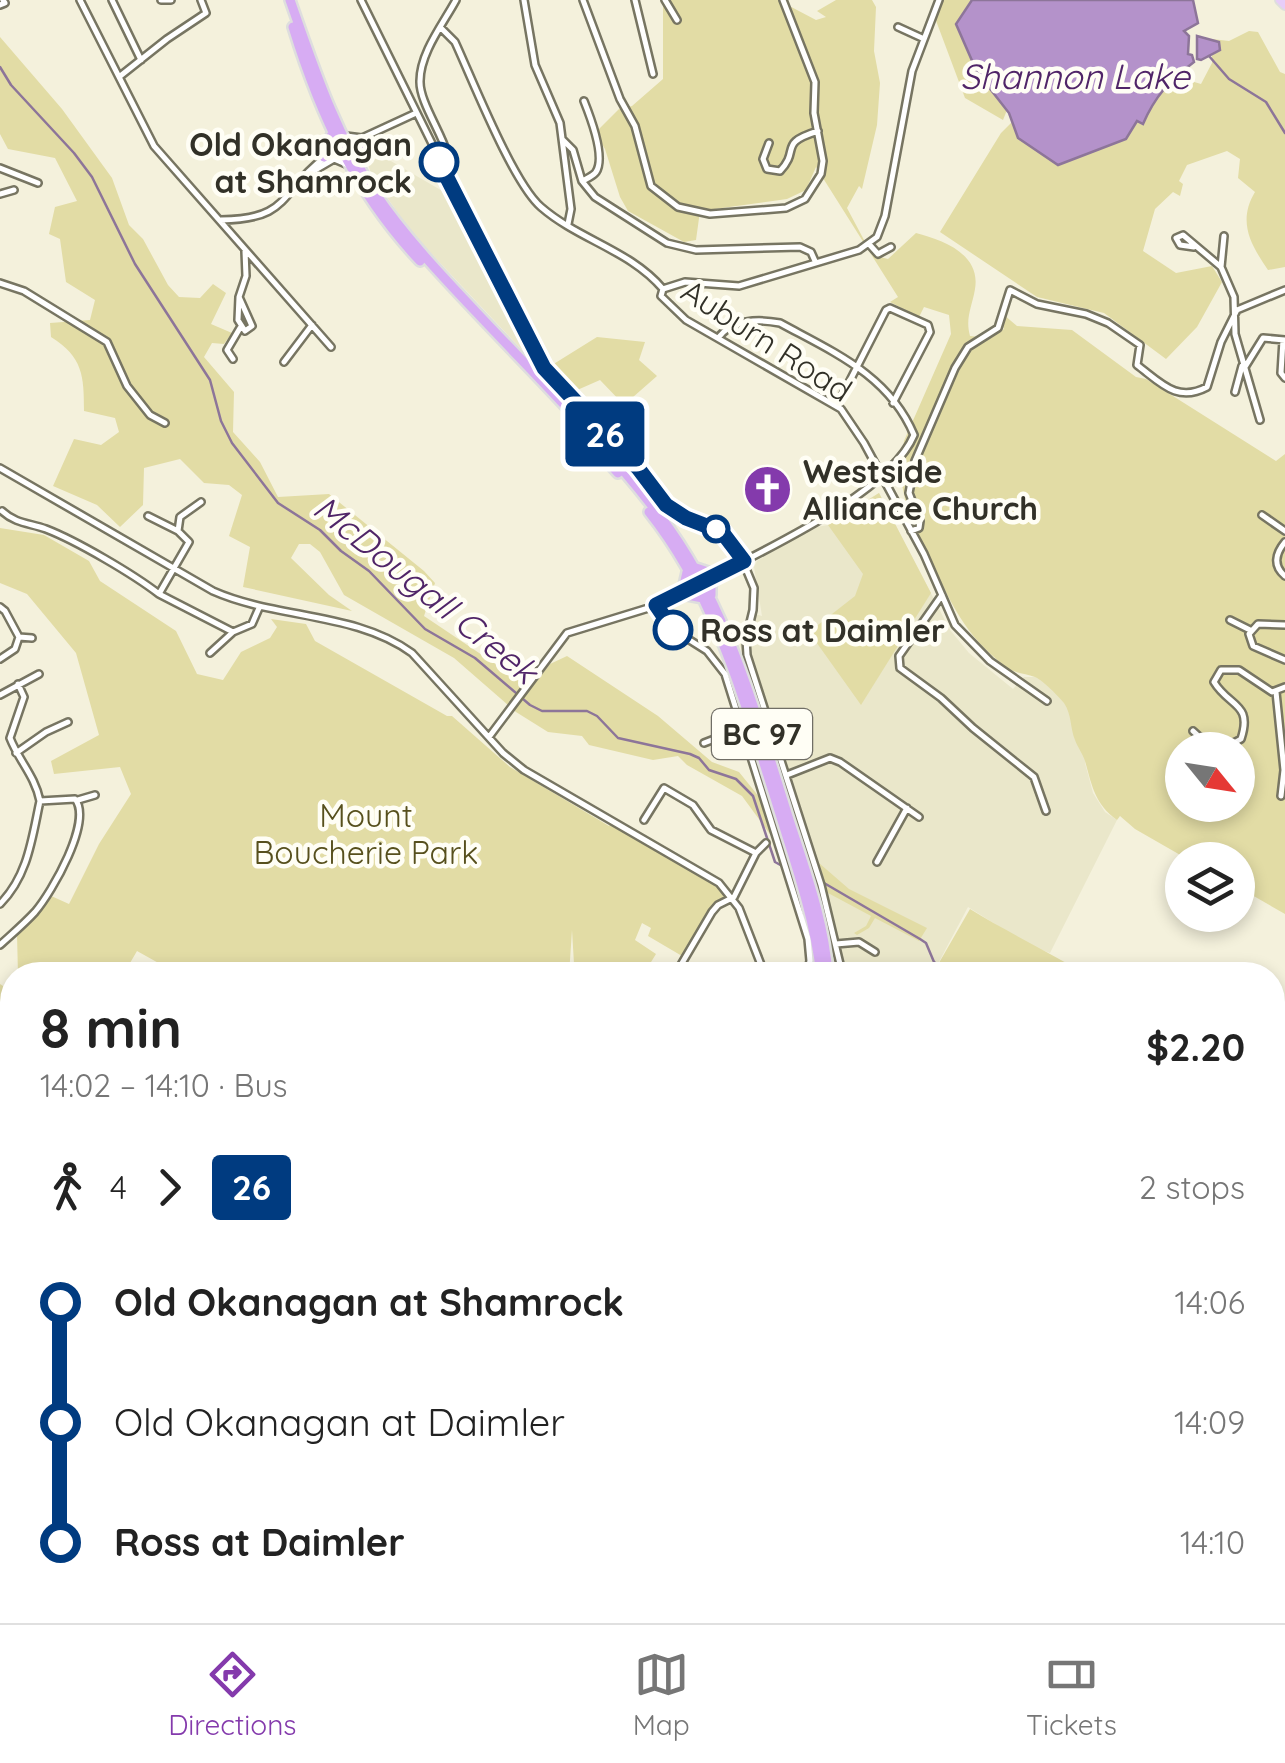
<!DOCTYPE html>
<meta charset="utf-8">
<style>
:root{--surface:#fff;--page:#f2f2f2;--text:#222;--muted:#767676;--line:#e0e0e0;--accent:#843aac}
body{margin:0;font-family:Quicksand,sans-serif;background:var(--page);color:var(--text);height:100vh;display:flex;flex-direction:column;font-size:38px;white-space:nowrap}
*{box-sizing:border-box;margin:0}
p{font-size:32px;color:var(--muted)}
.icon{flex:none;width:55px;height:55px;fill:none;stroke:currentColor;stroke-width:2;stroke-linecap:round;stroke-linejoin:round}
.map{position:relative;flex:1;overflow:hidden}
.sheet{position:absolute;left:0px;top:962px;width:1285px;height:662px;display:flex;flex-direction:column;background:var(--surface);border-radius:40px 40px 0 0;box-shadow:0 5px 15px #0003}
.sheet>*{flex:none}
.badge{padding:0 20px;border-radius:8px;font-size:35px;line-height:65px}
.needle{width:65px;rotate:120deg}
.fabs{position:absolute;left:1165px;top:732px;display:grid;gap:20px}
.fabs a{display:grid;place-items:center;width:90px;height:90px;border-radius:50%;background:var(--surface);box-shadow:0 5px 15px #0003;font-size:50px}
.map>.badge{position:absolute;translate:-50% -50%;box-shadow:0 0 0 5px #fff}
.legs{display:flex;align-items:center;gap:15px;height:110px;padding:0 40px;font-size:32px}
.legs p{margin-inline-start:auto}
.summary{display:flex;align-items:center;justify-content:space-between;height:170px;padding:0 40px}
h1{font-size:55px;font-weight:700;line-height:75px}
ul{padding:0 40px;list-style:none}
li{display:flex;align-items:center;gap:35px;height:120px;font-size:38px}
li i{display:grid;place-items:center;width:15px;height:100%;margin:0 12px;background:currentColor}
li i::after{content:'';width:25px;height:25px;margin:-12px;border:8px solid;border-radius:50%;background:var(--surface)}
li p{margin-inline-start:auto}
li:first-child i{background:linear-gradient(#0000 50%,currentColor 0)}
li:last-child i{background:linear-gradient(currentColor 50%,#0000 0)}
.menu{display:flex;justify-content:space-around;align-items:center;height:140px;border-top:2px solid var(--line);background:var(--surface);font-size:28px;color:var(--muted)}
.menu a{display:grid;justify-items:center;gap:5px}
.menu .active{color:var(--accent)}
.map>svg:first-child{display:block}
</style>
<div class="map">
<svg width="1285" height="1623" viewBox="0 0 1285 1623">
<rect width="100%" height="100%" fill="#f4f1dc"/>
<path fill="#eae7ca" d="M365,146L451,196L539,368L412,233L372,176L363,150Z
M879,493L950,630L969,653L1013,689L1024,677H1047L1094,727L1085,763L1093,793L1105,812L1117,820L1050,953L1030,946L968,907L932,975H836L816,882L740,645L748,612L762,616L754,567L757,561L811,528L828,525Z
M576,1612L826,1613L820,1623H570Z
M1046,1613H1147L1145,1623H1064Z"/>
<path fill="#e2dca5" fill-rule="evenodd" d="M663,0H778L816,20L826,17L817,11L836,0H872L876,7L874,51L880,83L877,125L862,189L859,186L847,208L872,255L888,259L916,233C943,240 981,254 975,289C972,307 965,318 970,336L991,338L1004,329L1000,319L1004,315L1017,326L1072,330L1136,377L1146,379L1276,461L1285,454V914L1238,887V860H1189L1135,829L1120,816L1117,820C1095,804 1092,786 1085,761C1083,754 1078,748 1075,740C1070,728 1072,715 1064,703C1058,696 1044,681 1035,677C1025,673 1016,674 1006,667C963,634 950,601 928,554L922,550L903,505L905,499L900,475L904,441L951,334L949,315L924,307L919,317L890,302L898,297L816,167L806,190L787,199L700,211L696,240L684,242L628,211L620,197L605,149L595,133L619,109L632,106L663,79ZM1182,750H1238V805H1182Z
M943,0H972L956,24L977,72L1007,110L1003,120L965,98L935,18Z
M1249,31L1258,32L1280,72L1285,74V267L1268,270C1251,245 1237,222 1255,192L1238,178L1240,159L1227,151L1187,165L1179,181L1183,184L1180,196L1173,192L1155,209L1143,251L1176,273L1212,266L1222,282L1197,327L1166,359L1104,313L1037,297L940,232L1001,133L1012,122L1018,138L1137,120L1143,123L1156,95L1174,75L1180,77L1190,67L1191,71L1184,79L1201,84L1212,63V39L1229,41Z
M0,37L62,109L112,178L129,225L143,239L168,285L179,297L200,298L213,284L226,293L211,324L232,333L224,344L212,343L204,357L234,392L233,432L260,462L278,497L329,494L424,571L435,583L424,616L531,688L550,664L567,656L658,716L712,762L739,772L760,798L772,837L742,796L687,765L678,756L653,760L589,745L582,736L548,732L516,712L454,658L344,595L320,552L310,544H299L291,558L329,595L352,611L243,587L250,547L229,536L242,495L229,485L204,483L180,459L144,468L143,505L120,527L97,505L53,486L74,439L101,445L119,432L115,418L84,411C84,376 83,357 51,337L50,323L90,320L95,300L66,282L60,239L49,234L55,207L77,201L55,158L8,149L0,134Z
M597,337L645,342L639,360L657,376L624,405L600,380L575,391L552,365Z
M879,493L931,593L861,705L809,632L855,596L863,574L828,525Z
M0,528L44,535L89,561L100,581L176,631L197,674L223,680L241,652L270,638L277,627L271,619L306,624L315,641L447,716H452L510,767L609,826L614,818L701,869L729,893L682,956L648,936L651,928L642,923L635,940L656,954L643,975H593L574,964L572,930L569,975H180L137,951L123,975H18L17,934L49,895L69,904L99,844L131,794L120,767L54,774L51,761L99,735L76,653L27,594L0,583Z
M819,863L849,889L927,928L919,941L875,918L869,928L857,935L854,933L866,926L871,916L828,893Z
M970,909C1009,933 1049,952 1087,975H932Z
M0,984L12,992V1461L0,1453Z
M1285,1249V1321L1272,1307L1273,1258Z
M1285,1325V1412L1280,1417L1285,1467L1278,1465L1273,1479V1344Z
M1272,1483L1285,1490V1525L1275,1528Z
M12,1486V1612L394,1613L390,1623H0V1508Z"/>
<path fill="#b492ca" stroke="#8d7599" stroke-width="2.5" d="M972,0H1193L1198,23L1184,31L1189,36L1188,54L1192,55L1194,62C1170,80 1155,96 1143,124L1137,121L1126,139L1058,165L1018,138L1009,113L977,72L956,24Z
M1197,36L1219,42L1220,50L1201,60L1197,59Z"/>
<g fill="none" stroke-linecap="round" stroke-linejoin="round">
<path stroke="#8d7599" stroke-width="2.5" d="M1209,56L1229,79L1266,102L1285,133
M0,67L11,85L74,153L92,177L135,264L210,380L221,421L232,443L278,503L320,530L341,551L369,571L425,629L475,658L530,705L542,711H587L597,716L618,738L690,754L699,758L709,770L736,779L753,796L775,862L793,872
M824,883L920,939L926,943L934,962L954,975
M1272,1065L1285,1067"/>
<defs>
<path id="minor" d="M80,0L154,146L331,347
M112,0L141,60
M161,0H171
M361,0L543,368L638,468L666,505L686,518L722,531L739,552L754,588L753,610L746,639L747,655L821,885L840,964L846,975
M524,0L535,65L560,123L571,209L568,224
M583,0L620,99L635,126L651,186L678,207L710,214L786,208L805,199L821,174L823,161L814,113L815,82L783,0
M635,0L653,74
M665,0L677,20
M0,5L5,3L3,0
M898,27L922,38
M441,28L455,42C473,81 513,183 541,207C579,240 630,250 663,289
M119,77L167,39L206,13L201,0
M346,136L362,138L414,114
M563,140L573,150L582,181L595,197L667,243L696,250L800,247L811,252L815,261
M769,143L763,159L767,169L780,171C801,149 777,144 818,131
M0,168L38,183
M310,173L334,159L348,165
M447,179C461,156 419,109 420,81C420,53 443,24 456,0
M582,181C585,180 594,175 596,172C606,157 590,116 584,101
M0,194L14,190
M221,220C291,219 278,193 324,158
M869,244L878,254L891,247
M1194,247L1180,245L1176,238L1183,235L1221,267L1234,297L1235,334L1260,420
M1221,267L1224,236
M0,283L24,291L107,342L127,386L150,415L165,423
M663,289L661,296L686,320L841,409L864,443L924,554L955,625L990,661L1047,701
M663,289L685,282L739,286L859,250L877,237L885,216L912,71L939,0
M239,297L238,320L245,331L252,326L239,297L246,276L245,251
M1283,340L1281,373L1285,378
M233,359L227,350L240,328
M284,362L312,325
M1245,367L1263,338L1285,340
M1235,392L1242,366
M837,406L886,310L890,308L928,325L930,332L893,403
M0,468L213,591C276,619 356,612 412,653L503,753L524,770L719,883L739,908L765,975
M2,511C16,524 30,523 46,529C77,541 133,574 159,594L189,542L178,531L148,516
M1262,515L1285,531
M178,531L180,517L201,502
M911,531L919,528L920,521L909,493L915,461L955,368L968,347L998,328L1010,290L1037,304L1086,314L1108,323L1140,345L1137,365C1161,383 1177,403 1207,387L1221,342L1237,310L1285,290
M1285,542C1275,554 1273,566 1285,576
M717,575C772,546 890,492 914,435C889,375 833,352 780,323C759,319 732,319 718,338
M159,594L233,632L252,624L259,608
M942,595L899,656L900,668L941,698L973,728L1034,777L1046,811
M656,605L669,627L707,651L725,674L808,939L810,961L806,975
M0,607L5,611L19,637L15,649L0,659
M1230,620L1250,630
M1285,625L1258,624L1249,634L1253,646L1285,660
M19,637L32,638
M210,653L233,632
M1276,692L1284,770L1281,796
M0,695L39,674
M1193,731C1208,746 1222,751 1241,739C1253,703 1229,707 1214,682L1221,670H1239L1272,692L1285,687
M489,737L567,633L668,602L694,587
M704,743L743,728
M16,753L46,732L68,722
M1238,753L1243,765
M787,775L830,758L840,762L919,817
M78,800L95,795
M1228,810L1229,805
M644,820L664,788L693,805L711,830L756,853L734,897
M756,853L766,843
M877,862L907,808
M0,904C28,876 32,838 40,801
M836,944L859,942L875,952
M0,945C12,934 24,924 35,912C52,892 93,821 75,799L40,801C35,776 19,761 10,738L24,697L18,684
M675,975L712,912L718,905L734,897
M1272,1153L1285,1155
M0,1485H2
M448,1612L466,1623
M607,1612L625,1623
M458,1623L464,1612
M543,1623L550,1612"/>
<path id="major" d="M1280,0L1285,5
M1272,1081L1285,1074
M825,1623L831,1612"/>
<path id="highway" d="M290,0C314,68 335,133 375,193C405,237 442,276 478,314C540,380 605,444 660,516C726,602 753,706 785,807C802,862 824,917 828,975
M293,27C320,115 356,193 420,261
M324,157L331,147V136
M358,160L357,151L362,142
M585,436L618,473
M649,512C716,596 743,698 775,798C793,857 814,914 821,975
M696,568L717,575L711,585V595
M687,572L682,594L703,598
M555,1623L561,1612
M563,1623L569,1612"/>
</defs>
<use href="#minor" stroke="#777562" stroke-width="10"/>
<use href="#major" stroke="#dededd" stroke-width="12"/>
<use href="#highway" stroke="#dededd" stroke-width="14"/>
<use href="#minor" stroke="#fff" stroke-width="5"/>
<use href="#major" stroke="#e7cdf8" stroke-width="8"/>
<use href="#highway" stroke="#d7acf3" stroke-width="9"/>
</g>
<g fill="none" stroke-linecap="round" stroke-linejoin="round">
<defs>
<path id="line-1" d="M439,162L544,368L638,468L666,505L686,518L722,532L744,561L656,605L673,630"/>
</defs>
<use href="#line-1" stroke="#fff" stroke-width="22"/>
<use href="#line-1" stroke="#003b80" stroke-width="15"/>
</g>
<defs>
<symbol id="church-disc" viewBox="-11 -11 22 22"><circle r="9.5" fill="#843aac" stroke="#fffef5"/><path d="M-1.2-6h2.4v3.5h3.3v2.4h-3.3V6h-2.4V-.1h-3.3v-2.4h3.3Z" fill="#fff"/></symbol>
</defs>
<g fill-rule="evenodd">
<use href="#church-disc" x="740" y="462" width="55" height="55"/>
</g>
<g fill="#fff" stroke="#003b80" stroke-width="5">
<circle cx="439" cy="162" r="18"/>
<circle cx="716" cy="529" r="12"/>
<circle cx="673" cy="630" r="18"/>
</g>
<g text-anchor="middle" dominant-baseline="central" stroke-width="9" stroke-linejoin="round" paint-order="stroke">
<rect fill="#fffef5" stroke="#706e66" stroke-width="2.5" x="712" y="709" width="100" height="50" rx="8"/>
<g font-size="30" font-weight="bold" fill="#323128">
<text x="762" y="734">BC 97</text>
</g>
<g font-size="32" font-weight="bold" fill="#323128" stroke="#fffef5" text-anchor="end">
<text x="412" y="144">Old Okanagan<tspan x="412" dy="37">at Shamrock</tspan></text>
<text x="700" y="630" text-anchor="start">Ross at Daimler</text>
</g>
<g font-size="32" fill="#323128" stroke="#fffef5">
<text transform="translate(767 340) rotate(33)">Auburn Road</text>
</g>
<g font-size="32" font-weight="bold" fill="#323128" stroke="#fffef5" text-anchor="start">
<text x="803" y="471">Westside<tspan x="803" dy="37">Alliance Church</tspan></text>
</g>
<g font-size="32" fill="#57501d" stroke="#fffef5">
<text x="366" y="815">Mount<tspan x="366" dy="37">Boucherie Park</tspan></text>
</g>
<g font-size="35" font-style="italic" fill="#502568" stroke="#fffef5">
<text x="1075" y="76">Shannon Lake</text>
<text transform="translate(426 589) rotate(39)">McDougall Creek</text>
</g>
</g>
</svg>
<div class="fabs">
<a><svg class="needle" viewBox="-14 -14 28 28"><path d="M0-13l5 13h-10z" fill="#e53935"/><path d="M0 13l5-13h-10z" fill="#767676"/></svg></a>
<a><svg class="icon" aria-label="layers" viewBox="0 0 24 24"><path d="M12 4l9 5-9 5-9-5zM3 14l9 5 9-5"/></svg></a>
</div>
<b class="badge" style="left:605px;top:434px;background:#003b80;color:#fff">26</b>
<section class="sheet">
<div class="summary"><div><h1>8 min</h1><p>14:02 – 14:10 · Bus</p></div><b>$2.20</b></div>
<div class="legs"><svg class="icon" aria-label="walk" viewBox="0 0 24 24"><circle cx="13" cy="4" r="2"/><path d="M13 8l-2 6 4 7M11 14l-3 7M7 12l3-4h3l4 4"/></svg>4<svg class="icon" aria-label="forward" viewBox="0 0 24 24"><path d="M9 5l7 7-7 7"/></svg><b class="badge" style="background:#003b80;color:#fff">26</b><p>2 stops</p></div>
<ul>
<li><i style="color:#003b80"></i><b>Old Okanagan at Shamrock</b><p>14:06</p></li>
<li><i style="color:#003b80"></i><span>Old Okanagan at Daimler</span><p>14:09</p></li>
<li><i style="color:#003b80"></i><b>Ross at Daimler</b><p>14:10</p></li>
</ul>
</section>
</div>
<nav class="menu">
<a class="active"><svg class="icon" aria-label="directions" viewBox="0 0 24 24"><path d="M12 3l9 9-9 9-9-9zM9 14v-3h6M13 9l2 2-2 2"/></svg>Directions</a>
<a><svg class="icon" aria-label="map" viewBox="0 0 24 24"><path d="M3 6l6-2 6 2 6-2v14l-6 2-6-2-6 2zM9 4v14M15 6v14"/></svg>Map</a>
<a><svg class="icon" aria-label="tickets" viewBox="0 0 24 24"><path d="M3 7h18v10H3zM15 7v10"/></svg>Tickets</a>
</nav>
